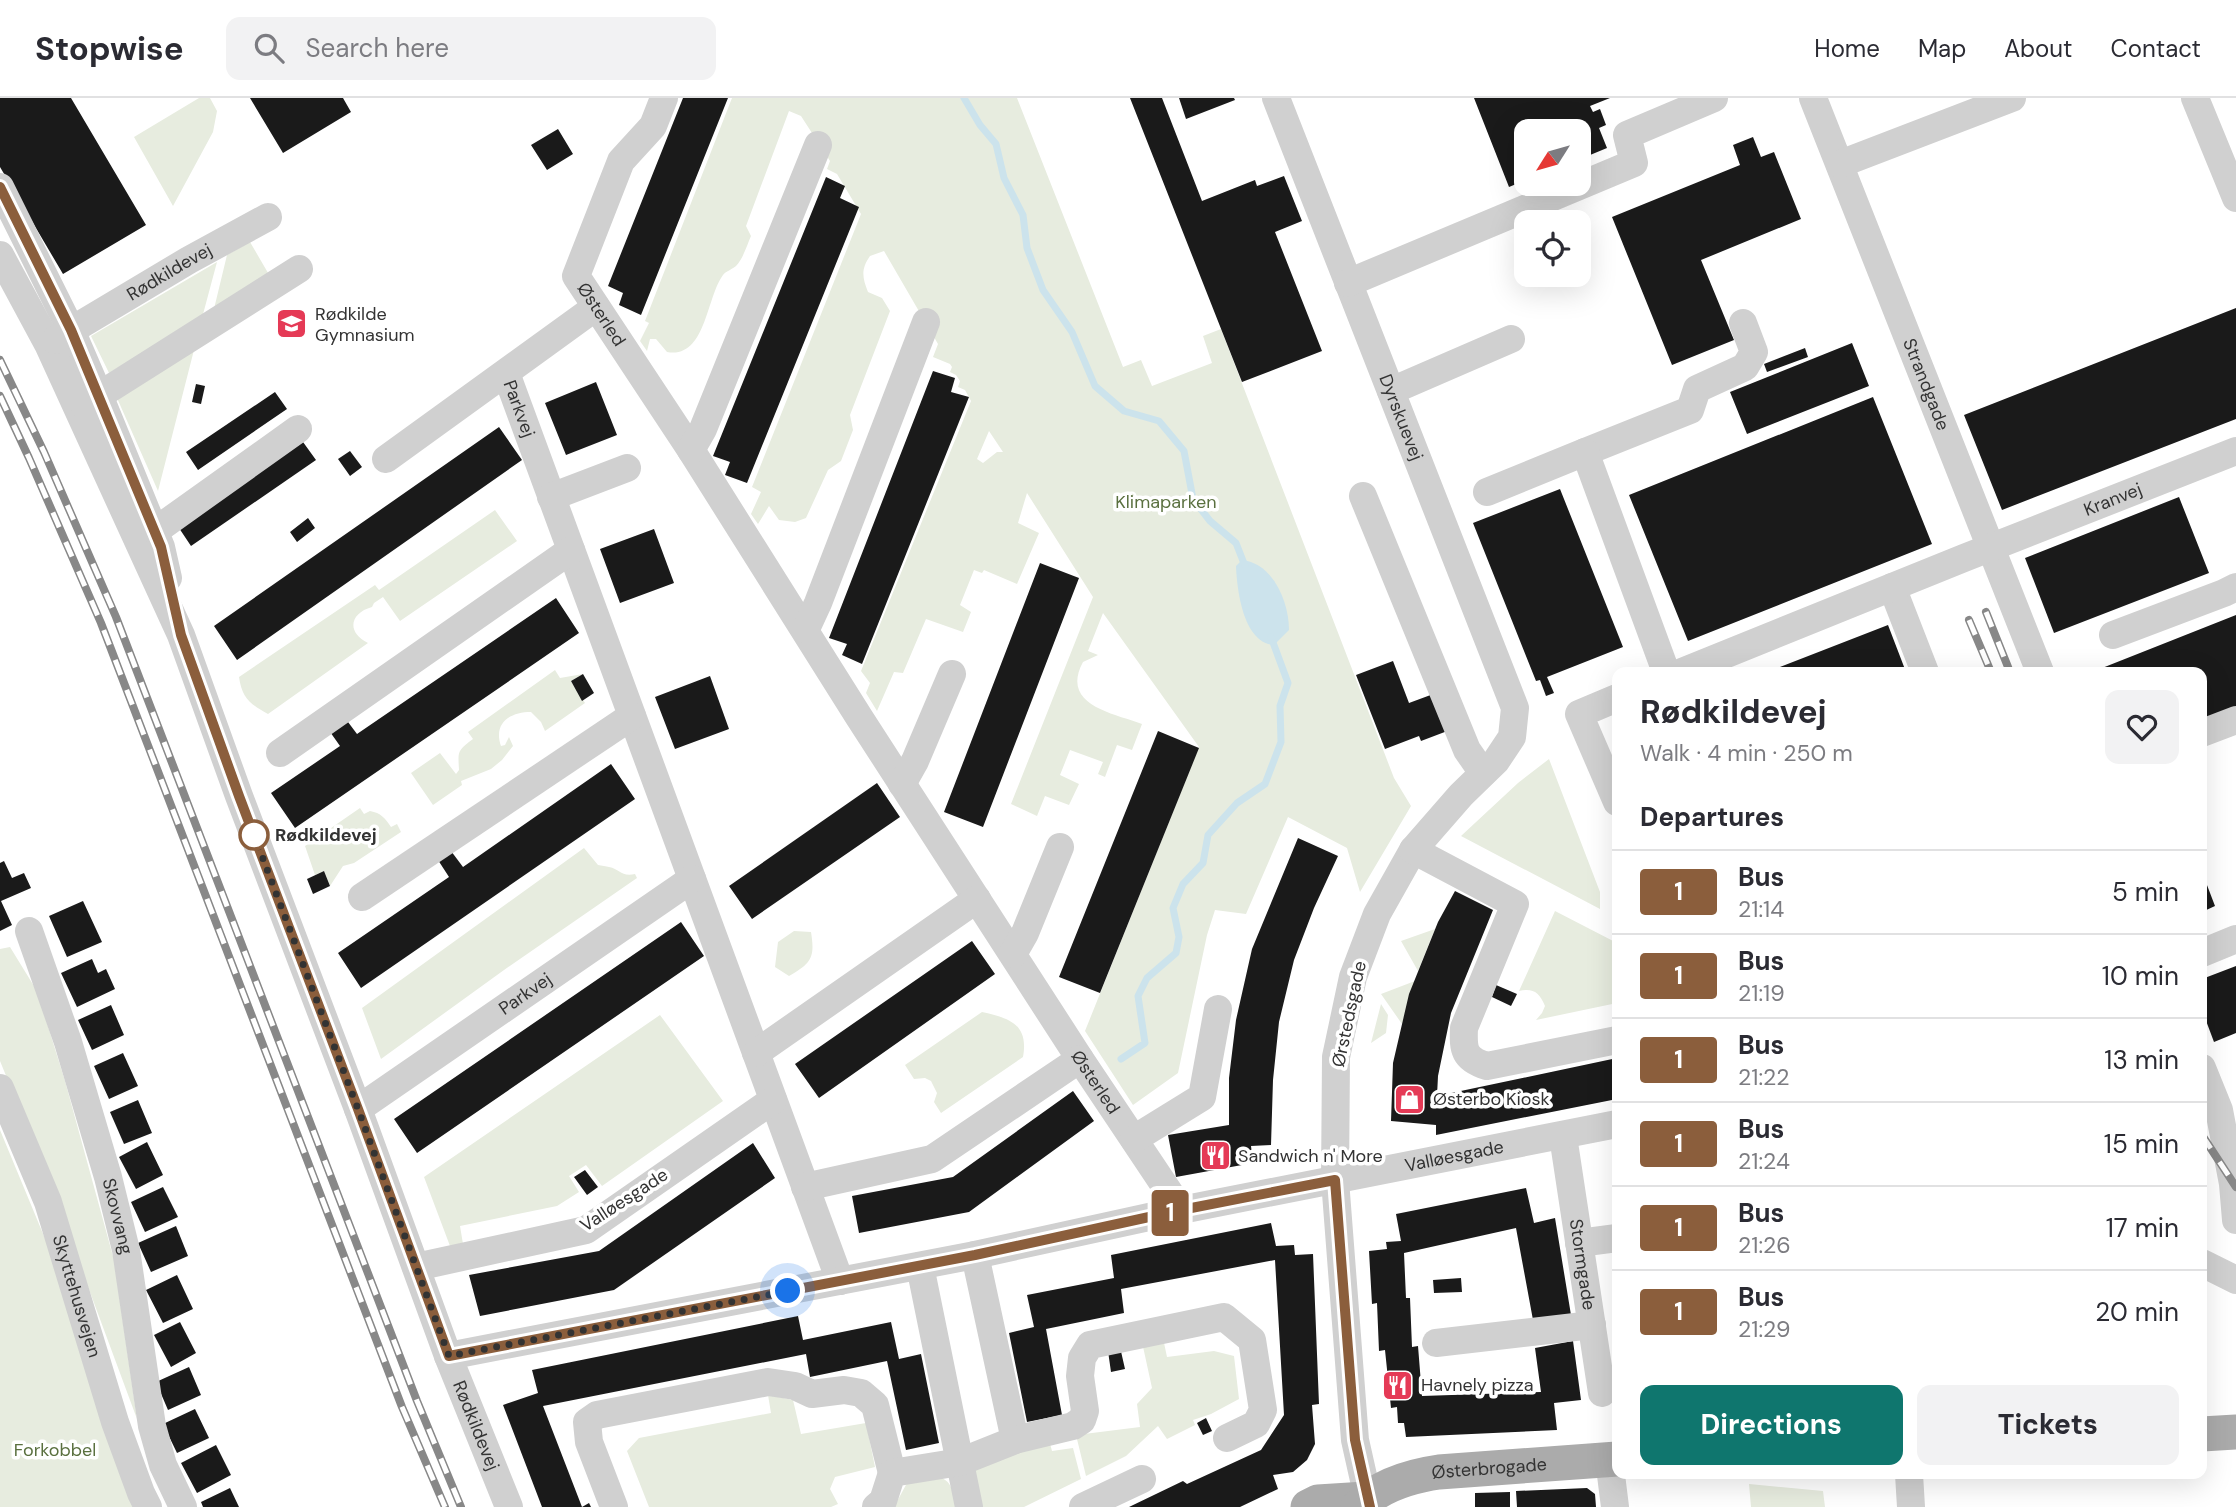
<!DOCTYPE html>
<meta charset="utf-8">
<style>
:root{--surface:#fff;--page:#f2f2f3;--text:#2b2b33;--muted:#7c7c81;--line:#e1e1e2;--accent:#0f766e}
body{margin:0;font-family:"DM Sans",sans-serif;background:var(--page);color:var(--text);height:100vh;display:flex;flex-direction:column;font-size:26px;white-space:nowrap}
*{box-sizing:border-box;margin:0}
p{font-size:23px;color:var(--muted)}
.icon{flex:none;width:38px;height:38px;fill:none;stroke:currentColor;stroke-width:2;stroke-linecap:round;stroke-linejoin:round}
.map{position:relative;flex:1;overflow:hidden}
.sheet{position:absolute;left:1612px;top:569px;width:595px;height:812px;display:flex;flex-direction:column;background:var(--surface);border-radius:14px;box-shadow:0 7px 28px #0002}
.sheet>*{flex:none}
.badge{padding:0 14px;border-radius:5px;font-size:24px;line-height:46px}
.needle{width:46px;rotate:233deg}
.buttons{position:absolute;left:1514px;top:21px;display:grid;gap:14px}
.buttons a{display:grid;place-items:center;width:77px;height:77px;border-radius:14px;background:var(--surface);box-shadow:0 7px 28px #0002;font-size:35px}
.you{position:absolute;width:35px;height:35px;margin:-18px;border:5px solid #fff;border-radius:50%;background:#1a73e8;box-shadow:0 0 0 10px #1a73e833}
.map>.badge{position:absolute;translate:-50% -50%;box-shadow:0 0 0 4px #fff}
h2{padding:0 28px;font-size:26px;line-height:63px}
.round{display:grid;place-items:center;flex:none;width:74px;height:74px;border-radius:14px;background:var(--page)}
.head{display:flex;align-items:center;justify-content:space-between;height:119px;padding:0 28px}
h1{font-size:33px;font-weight:700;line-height:52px}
.action{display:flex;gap:14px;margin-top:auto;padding:14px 28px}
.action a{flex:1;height:80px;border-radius:14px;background:var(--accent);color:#fff;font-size:28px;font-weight:700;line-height:80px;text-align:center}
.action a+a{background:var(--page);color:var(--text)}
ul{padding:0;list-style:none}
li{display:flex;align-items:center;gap:21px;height:84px;padding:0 28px;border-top:2px solid var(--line)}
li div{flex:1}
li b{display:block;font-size:26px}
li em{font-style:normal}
li .badge{min-width:77px;font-weight:700;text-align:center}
header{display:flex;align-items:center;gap:42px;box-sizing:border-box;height:98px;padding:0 35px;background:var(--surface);border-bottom:2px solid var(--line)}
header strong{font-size:33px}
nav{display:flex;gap:38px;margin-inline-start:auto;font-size:24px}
.search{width:490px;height:63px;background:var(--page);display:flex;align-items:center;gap:18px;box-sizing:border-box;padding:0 24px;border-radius:14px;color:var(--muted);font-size:26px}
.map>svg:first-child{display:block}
</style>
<header>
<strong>Stopwise</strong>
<div class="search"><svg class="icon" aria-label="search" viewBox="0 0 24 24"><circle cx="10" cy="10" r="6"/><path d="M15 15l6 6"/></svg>Search here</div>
<nav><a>Home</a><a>Map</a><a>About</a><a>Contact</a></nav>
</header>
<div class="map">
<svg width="2236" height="1409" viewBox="0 0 2236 1409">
<rect width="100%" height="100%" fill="#fff"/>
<path fill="#e7ecdf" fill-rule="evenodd" d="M199,0H210L217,13L213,34L173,108L134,39Z
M732,0H1017L1123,269L1141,262L1152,288L1212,265L1203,238L1221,231L1394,680L1411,708L1360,794L1347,750L1288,719L1246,816L1215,812L1207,837L1178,975L1133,1007L1085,933L1199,649L1103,515L1088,553L1098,557L1083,564C1060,607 1112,615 1142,626L1132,652L1117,647L1105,679L1098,676L1103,664L1070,652L1060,677L1079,686L1069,707L1045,698L1037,718L1011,706L1093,499L1027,395L1018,425L1039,435L1017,486L984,472L982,475L974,472L960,507L971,514L963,534L926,521L903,575L894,574L877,613L866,595L870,585L861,573L971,303L965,292L958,289L960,283L956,277L950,274L952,269L950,266L933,259L938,246L884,153L870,158C861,171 862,179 868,194L882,200L890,213L850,317L853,332L841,363L828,372L806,420L795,424L779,422L769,408L758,426L751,416L761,394L752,389L861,116L837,76L827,71L830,63L801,18L789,13L746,128L751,138C747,147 743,161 736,168C733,171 726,173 723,177C706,200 706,261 667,254L656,241H650L647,253L640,243L649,225L645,223ZM989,333L1003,354H997L983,365L977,361Z
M250,144L271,180L213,215L227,157Z
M217,164L202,220L109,275L91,238Z
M195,248L158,393L117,300Z
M495,412L517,443L400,523L383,499L374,505L372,509C350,515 346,534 368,545L268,616C250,606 242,600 239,579L375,487L379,492Z
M555,572L560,580L583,576L571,583L585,605L545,633L541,624L531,614C510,614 493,625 501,648L505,647L509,639L513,648L502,662L491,671L461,683L462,687L433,707L411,675L440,655L456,676L459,672C458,653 457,653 473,641L468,634Z
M1549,661L1600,794V811L1461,738L1518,685Z
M360,710L364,716L370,713C381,715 385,720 391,729L397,726L401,734L354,765L343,768L330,788L324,773L315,777L305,748Z
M584,750L598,767C602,768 606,768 609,769C620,771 621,779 635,776L637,780L504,872L381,961L362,910Z
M1555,813L1617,845V905L1536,922L1542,915L1545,908C1539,894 1533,890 1519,893Z
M1435,831L1418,873L1401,843Z
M794,833L811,834C815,859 812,865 789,878L775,869L778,844Z
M10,849L37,893L65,983L114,1162L137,1321L47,1078L0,963V851Z
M1415,883L1402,926L1381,896Z
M1381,906L1388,917L1386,935L1371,945Z
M982,914C1009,920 1029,926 1023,959L941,1015L934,1004L937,995L931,983L925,980L914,981L905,967Z
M660,917L723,1003L602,1088L586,1067L569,1078L579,1094L557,1108L460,1128L463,1146L450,1148L424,1079Z
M0,1032L46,1143L133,1409H0Z
M1163,1240L1167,1259L1214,1253L1234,1258L1239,1301L1211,1316L1193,1322L1195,1327L1167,1341L1158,1328L1126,1358L1086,1378L1076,1337L1140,1329L1137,1306L1152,1290L1142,1244Z
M768,1297L793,1302L801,1336L866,1325L875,1369L835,1379L830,1391L838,1406L831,1409H649L627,1353L639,1340L771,1315Z
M1049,1342L1052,1353L1073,1350L1081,1381L1024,1409H978L975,1372Z
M939,1379C953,1383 953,1396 956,1409H894L907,1385Z
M1749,1386L1823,1393L1825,1409H1751Z"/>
<path fill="#cce3ec" d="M1242,462C1273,465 1289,504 1289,532L1274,547C1243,545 1237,492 1236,468Z"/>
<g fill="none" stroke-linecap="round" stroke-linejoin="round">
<path stroke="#cce3ec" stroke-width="7" d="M964,0L980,27L996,46L1004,80L1023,117L1027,150L1043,192L1072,234L1095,288L1124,313L1159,323L1184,353L1193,401L1210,423L1236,445L1245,468
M1121,961L1145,945L1138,898L1147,880L1176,855L1179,839L1173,810L1183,786L1203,765L1208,737L1237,705L1265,686L1281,644L1280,608L1288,585L1271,539"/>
</g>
<path fill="#1a1a1a" d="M0,0H71L146,127L63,176L0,69Z
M250,0H343L351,14L283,55Z
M683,0H728L641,217L619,207L623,195L608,188Z
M1130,0H1162L1202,103L1255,82L1257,88L1284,78L1302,123L1275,134L1322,253L1242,284Z
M1179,0H1234L1235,2L1186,21Z
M1474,0H1610L1590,8L1593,14L1600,11L1606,27L1599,30L1607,50L1578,62V33H1526V82L1509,89Z
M558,31L573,56L547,72L531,47Z
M1753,39L1761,59L1774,54L1801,121L1701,162L1734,242L1672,267L1612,119L1740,67L1733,47Z
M826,79L845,88L840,100L859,109L747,385L725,377L730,364L713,358Z
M2236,210V321L2002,412L1964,317Z
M1852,245L1869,288L1747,336L1730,294Z
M1805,250L1808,259L1767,274L1764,266Z
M933,273L955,280L951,294L969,299L862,566L842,557L847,546L829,540Z
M596,284L617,337L566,357L545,305Z
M196,286L205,288L201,306L192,304Z
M275,294L287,311L198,372L186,354Z
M1873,299L1932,446L1688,543L1629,397Z
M499,329L522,362L237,562L214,528Z
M303,344L316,362L191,448L179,430Z
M350,353L362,369L350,378L338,361Z
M1560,391L1623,549L1547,579L1554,595L1546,598L1540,582L1536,583L1473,425Z
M2179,399L2209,475L2054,535L2025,460Z
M308,420L315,430L297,444L290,434Z
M654,431L674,485L620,505L600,451Z
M1040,465L1079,480L983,729L944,714Z
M556,500L579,535L295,730L271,695L340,648L328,631L345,620L357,636Z
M2236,517V609L2202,623V574H2092Z
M1888,527L1906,574H1767Z
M1393,563L1409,605L1436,595L1450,632L1421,643L1419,638L1385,651L1356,577Z
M583,576L594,595L582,603L571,583Z
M710,578L729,631L675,651L655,599Z
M1158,633L1199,650L1100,895L1059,879Z
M611,666L635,701L361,890L338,855L449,779L438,762L451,753L463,769Z
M877,685L900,719L752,821L729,788Z
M1298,740L1338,758L1314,810L1294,862L1279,924L1273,982L1271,1047L1251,1048L1253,1065L1176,1079L1168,1037L1229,1027V980L1236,922L1252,851Z
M4,763L12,780L24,775L31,790L1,803L12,827L0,833V765Z
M324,773L330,788L313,796L307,781Z
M2202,774L2215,808L2202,814Z
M1455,793L1493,812L1451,915L1438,978L1437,998L1617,960V1001L1436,1037V1027L1391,1023L1393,965L1409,896L1438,824Z
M83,803L102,844L67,859L49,818Z
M681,824L704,858L417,1055L394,1021Z
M972,843L995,876L819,1000L795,966Z
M92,861L98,875L106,871L115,891L77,909L61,875Z
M2236,868V935L2214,944L2202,912V881Z
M1496,887L1517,896L1511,908L1492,899Z
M111,907L124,937L92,952L78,922Z
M123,955L138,988L109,1001L94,968Z
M1073,993L1094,1023L969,1114L859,1135L852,1098L953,1079Z
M138,1002L152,1035L124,1046L110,1014Z
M147,1044L163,1077L136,1091L119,1059Z
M753,1045L775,1080L614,1192L480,1218L469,1177L599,1153Z
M585,1072L598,1089L587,1097L574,1079Z
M163,1089L178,1119L145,1134L131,1104Z
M1526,1090L1534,1125L1555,1120L1571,1217L1533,1222L1516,1130L1404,1155L1406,1200H1410L1412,1249L1418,1248L1422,1298L1541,1294L1535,1250L1573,1243L1581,1302L1554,1305L1557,1332L1406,1339L1404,1325H1398L1397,1309L1391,1310L1385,1252L1379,1253L1377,1205L1372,1206L1369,1153L1387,1151L1386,1144L1401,1143L1396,1116Z
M1271,1125L1276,1148L1294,1147L1295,1157L1313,1156L1319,1306L1312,1307L1315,1346L1307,1362L1293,1374L1273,1377L1278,1391L1240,1409H1129L1183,1383L1187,1386L1261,1352L1284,1317L1275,1162L1121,1191L1124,1215L1046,1231L1062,1317L1027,1324L1009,1235L1034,1229L1027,1197L1114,1180L1111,1157Z
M176,1128L188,1158L151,1174L138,1145Z
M177,1177L193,1211L163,1225L146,1192Z
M1461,1180L1462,1194L1434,1195L1433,1182Z
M798,1218L803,1242L891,1224L899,1261L921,1256L939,1345L906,1352L887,1263L810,1279L806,1256L543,1308L582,1409L589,1405L591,1409H542L503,1307L538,1295L532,1272Z
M180,1224L196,1255L171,1269L154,1237Z
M1120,1249L1125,1271L1111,1274L1108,1253Z
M189,1269L201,1297L168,1312L156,1284Z
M195,1311L209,1340L177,1355L163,1326Z
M1206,1320L1212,1333L1203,1337L1197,1325Z
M216,1347L231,1377L197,1395L181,1365Z
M230,1390L239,1409H203L201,1404Z
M1587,1390L1595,1396L1596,1409H1517L1516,1393Z
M1510,1394V1409H1475V1395Z"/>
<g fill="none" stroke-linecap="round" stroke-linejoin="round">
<g stroke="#d0d0d0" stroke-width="28">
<path id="s1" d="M664,0L653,28L621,63L576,178L691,352L859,619L1080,961L1181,1112"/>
<path id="s2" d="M1276,0L1515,610L1512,639L1496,663L1461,697L1413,752L1377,816L1353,879L1336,959L1335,1082L1355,1342L1370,1409"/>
<path id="s3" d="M1813,0L2040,574"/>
<path d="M2195,0L2236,100"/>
<path d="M1840,66L2012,0"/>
<path d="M0,89L71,232L99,297L161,449L168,480"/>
<path id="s4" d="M0,157L48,246L181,537L239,698L358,1011L448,1258L509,1409"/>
<path d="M1348,185L1634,65L1627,37L1714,0"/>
<path id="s5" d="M55,242L189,162L268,119"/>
<path id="s6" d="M506,275L840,1183"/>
<path d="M1391,293L1511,241"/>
<path d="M84,307L299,171"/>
<path d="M691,352L703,331L818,47"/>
<path d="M1585,354L1690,312L1697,291L1745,269L1754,254L1743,225"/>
<path d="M386,361L596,209"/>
<path d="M1487,394L1585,354L1666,574"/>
<path d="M1363,398L1467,652L1483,675"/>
<path d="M551,399L627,370"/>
<path d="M155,433L298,331"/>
<path d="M1892,489L1925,574"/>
<path d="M806,531L818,505L926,224"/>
<path d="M2113,537L2224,495L2236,489"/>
<path id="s7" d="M1682,574L1964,460L2236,353"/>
<path d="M1617,600L1579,616L1617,704"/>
<path d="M2202,635L2236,622"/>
<path d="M280,655L571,452"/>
<path d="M902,686L915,663L952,576"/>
<path d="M1413,752L1515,806L1464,930C1463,952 1464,961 1487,968L1617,942"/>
<path d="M362,799L632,618"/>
<path id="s8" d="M29,833L68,944L108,1079L126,1152L152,1328L163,1367L183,1409"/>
<path d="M2202,855L2236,841"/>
<path d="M1013,856L1025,835L1060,749"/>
<path d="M756,955L977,801"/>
<path d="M2202,970L2219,1012L2233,1086L2236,1122"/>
<path id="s9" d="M0,990L48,1104L115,1324L141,1395L148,1409"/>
<path id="s10" d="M358,1011L692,781"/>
<path id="s11" d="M1563,1038L1602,1295"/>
<path d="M1134,1041L1202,999L1218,911"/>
<path d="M805,1089L932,1061L1080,961"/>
<path d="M1579,1145L1617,1140"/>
<path d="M975,1157L1015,1342"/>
<path d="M2202,1165L2236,1182"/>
<path d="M920,1168L969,1409"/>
<path d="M416,1169L586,1132L773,1002"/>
<path d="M1436,1245L1592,1227"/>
<path id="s12" d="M448,1258L975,1157L1181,1112L1617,1026"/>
<path d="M1609,1361L1615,1409"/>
<path d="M1909,1376L1911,1409"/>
<path d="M614,1409L589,1344L587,1324L597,1317L768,1284L795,1288L812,1296L844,1292L861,1295L875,1307L892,1375"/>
<path d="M876,1409L883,1403L892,1375L960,1364L1015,1342L1073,1328L1082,1322L1085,1313L1080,1278L1082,1260L1090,1247L1224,1219L1252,1242L1263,1312L1256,1326L1227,1340"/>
<path d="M1083,1409L1142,1381"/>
</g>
<g stroke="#ababab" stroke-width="35">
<path d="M2202,1336L2236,1334"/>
<path d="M1308,1409L1318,1404L1366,1401"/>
<path id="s13" d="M1358,1409C1379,1388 1411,1378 1439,1374L1617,1361"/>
</g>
<defs>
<path id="rail" d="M0,262L44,354L116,519L417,1303L461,1409
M0,298L29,360L101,525L402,1309L445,1409
M1986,514L2010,574
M1969,522L1991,574
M2202,1037L2236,1089"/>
</defs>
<use href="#rail" stroke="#888" stroke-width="8"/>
<use href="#rail" stroke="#fff" stroke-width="5" stroke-dasharray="16" stroke-linecap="butt"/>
</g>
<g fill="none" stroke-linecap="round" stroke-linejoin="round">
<defs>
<path id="line" d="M0,89L71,232L161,449L181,537L239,698L358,1011L449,1258L975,1157L1181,1112L1335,1082L1355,1342L1370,1409"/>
</defs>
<use href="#line" stroke="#fff" stroke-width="16"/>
<use href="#line" stroke="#8b5e3c" stroke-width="10"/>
<path stroke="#333" stroke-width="7" stroke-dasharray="0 12.6" d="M254,737L358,1011L449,1258L788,1193"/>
</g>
<defs>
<symbol id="school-square" viewBox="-11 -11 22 22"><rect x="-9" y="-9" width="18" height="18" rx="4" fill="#e53a56" stroke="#fff"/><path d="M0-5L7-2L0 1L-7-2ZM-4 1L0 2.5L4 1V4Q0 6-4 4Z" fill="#fff"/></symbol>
<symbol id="shop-square" viewBox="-11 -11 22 22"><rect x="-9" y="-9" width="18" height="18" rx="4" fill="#e53a56" stroke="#fff"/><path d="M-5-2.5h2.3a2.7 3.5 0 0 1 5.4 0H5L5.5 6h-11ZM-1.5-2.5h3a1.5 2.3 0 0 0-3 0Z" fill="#fff"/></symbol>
<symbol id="restaurant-square" viewBox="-11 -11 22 22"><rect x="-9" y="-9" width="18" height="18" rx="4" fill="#e53a56" stroke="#fff"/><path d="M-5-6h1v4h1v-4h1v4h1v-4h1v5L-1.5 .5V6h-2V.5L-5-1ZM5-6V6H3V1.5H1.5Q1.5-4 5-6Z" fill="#fff"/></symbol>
</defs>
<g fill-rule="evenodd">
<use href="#school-square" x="274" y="208" width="35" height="35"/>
<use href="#shop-square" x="1392" y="984" width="35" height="35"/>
<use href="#restaurant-square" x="1198" y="1040" width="35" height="35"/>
<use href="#restaurant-square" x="1380" y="1270" width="35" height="35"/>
</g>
<circle fill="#fff" stroke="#8b5e3c" stroke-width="3.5" cx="254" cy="737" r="14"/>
<g text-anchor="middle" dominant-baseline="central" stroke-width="7" stroke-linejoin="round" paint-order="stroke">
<g font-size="18" fill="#333" stroke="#fff">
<text stroke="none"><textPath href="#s5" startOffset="133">Rødkildevej</textPath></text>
<text stroke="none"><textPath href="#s1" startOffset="247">Østerled</textPath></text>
<text stroke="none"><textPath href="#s3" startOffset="308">Strandgade</textPath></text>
<text stroke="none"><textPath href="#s6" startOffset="38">Parkvej</textPath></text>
<text stroke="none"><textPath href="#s2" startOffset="343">Dyrskuevej</textPath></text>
<text stroke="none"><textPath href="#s7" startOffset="464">Kranvej</textPath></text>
<text stroke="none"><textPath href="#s10" startOffset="203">Parkvej</textPath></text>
<text transform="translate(1349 916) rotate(-78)">Ørstedsgade</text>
<text stroke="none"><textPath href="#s1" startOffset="1160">Østerled</textPath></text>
<text stroke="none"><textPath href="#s12" startOffset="1026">Valløesgade</textPath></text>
<text transform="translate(624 1102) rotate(-33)">Valløesgade</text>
<text stroke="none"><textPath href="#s8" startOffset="299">Skovvang</textPath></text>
<text stroke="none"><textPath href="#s11" startOffset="130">Stormgade</textPath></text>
<text stroke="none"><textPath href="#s9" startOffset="222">Skyttehusvejen</textPath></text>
<text stroke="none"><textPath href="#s4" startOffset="1265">Rødkildevej</textPath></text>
<text stroke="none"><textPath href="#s13" startOffset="140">Østerbrogade</textPath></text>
</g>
<g font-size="18" fill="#333" stroke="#fff" text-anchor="start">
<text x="315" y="216">Rødkilde<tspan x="315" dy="21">Gymnasium</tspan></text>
<text x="1433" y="1001">Østerbo Kiosk</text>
<text x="1238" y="1058">Sandwich n' More</text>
<text x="1421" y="1287">Havnely pizza</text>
</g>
<g font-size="18" fill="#5a703f" stroke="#fff">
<text x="1166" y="404">Klimaparken</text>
<text x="55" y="1352">Forkobbel</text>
</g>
<g font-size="18" font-weight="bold" fill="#333" stroke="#fff" text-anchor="start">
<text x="275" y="737">Rødkildevej</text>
</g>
</g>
</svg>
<div class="buttons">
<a><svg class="needle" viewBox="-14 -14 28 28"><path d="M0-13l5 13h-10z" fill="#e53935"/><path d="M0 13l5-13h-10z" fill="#7c7c81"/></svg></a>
<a><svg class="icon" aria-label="locate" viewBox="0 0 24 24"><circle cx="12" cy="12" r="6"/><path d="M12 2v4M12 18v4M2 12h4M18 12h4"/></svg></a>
</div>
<div class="you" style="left:788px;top:1193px"></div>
<b class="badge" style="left:1170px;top:1115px;background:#8b5e3c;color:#fff">1</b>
<section class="sheet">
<div class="head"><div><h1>Rødkildevej</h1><p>Walk · 4 min · 250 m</p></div><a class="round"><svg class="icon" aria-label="heart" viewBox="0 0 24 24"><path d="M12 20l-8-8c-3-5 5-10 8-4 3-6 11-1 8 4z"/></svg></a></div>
<h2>Departures</h2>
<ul>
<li><span class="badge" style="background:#8b5e3c;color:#fff">1</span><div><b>Bus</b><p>21:14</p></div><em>5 min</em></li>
<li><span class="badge" style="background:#8b5e3c;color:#fff">1</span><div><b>Bus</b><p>21:19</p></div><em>10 min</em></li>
<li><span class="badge" style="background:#8b5e3c;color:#fff">1</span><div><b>Bus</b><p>21:22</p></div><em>13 min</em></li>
<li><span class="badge" style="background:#8b5e3c;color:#fff">1</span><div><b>Bus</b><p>21:24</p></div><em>15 min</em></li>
<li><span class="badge" style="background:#8b5e3c;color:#fff">1</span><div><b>Bus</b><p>21:26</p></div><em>17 min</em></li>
<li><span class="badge" style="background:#8b5e3c;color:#fff">1</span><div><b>Bus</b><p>21:29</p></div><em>20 min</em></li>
</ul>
<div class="action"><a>Directions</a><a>Tickets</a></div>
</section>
</div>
